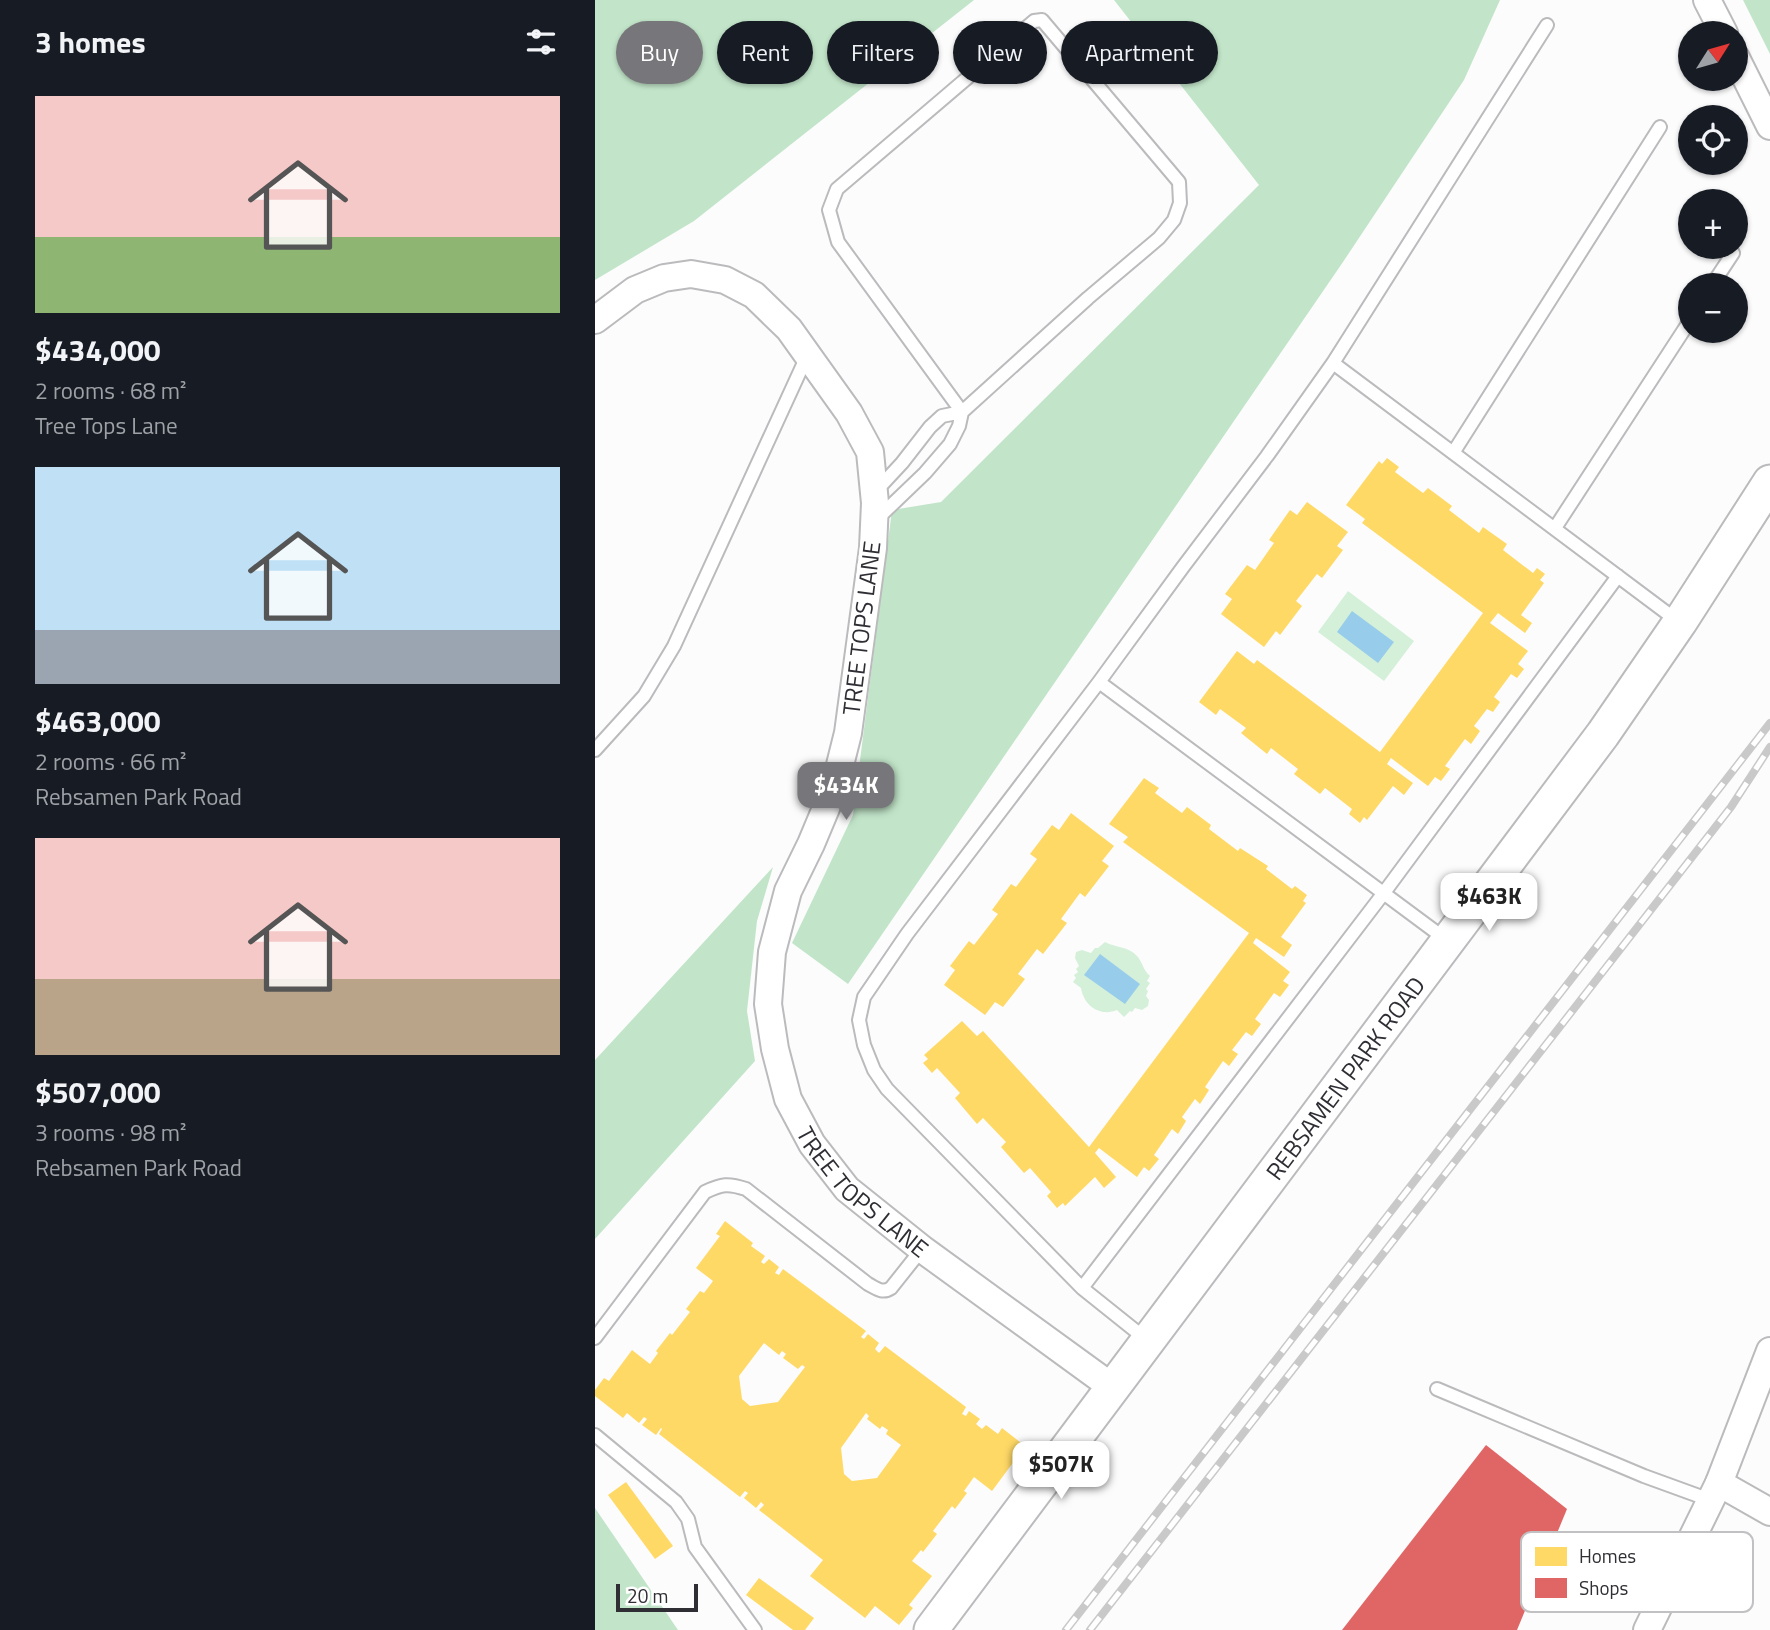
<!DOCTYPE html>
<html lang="en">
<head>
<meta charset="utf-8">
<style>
	:root { --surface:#171b24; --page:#242831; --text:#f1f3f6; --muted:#9ea1a6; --accent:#77767a }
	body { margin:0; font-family:"Titillium Web",sans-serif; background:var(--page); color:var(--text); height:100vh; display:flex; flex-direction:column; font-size:26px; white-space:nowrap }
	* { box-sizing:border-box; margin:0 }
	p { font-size:23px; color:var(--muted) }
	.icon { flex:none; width:38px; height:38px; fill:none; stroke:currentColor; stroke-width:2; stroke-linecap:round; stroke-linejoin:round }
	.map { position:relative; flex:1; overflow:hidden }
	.panel { display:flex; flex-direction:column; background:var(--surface); width:595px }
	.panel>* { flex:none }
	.banner { position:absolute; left:21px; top:21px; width:665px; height:63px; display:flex; gap:14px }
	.needle { width:46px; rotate:53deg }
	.fabs { position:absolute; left:1083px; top:21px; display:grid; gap:14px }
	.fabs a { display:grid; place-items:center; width:70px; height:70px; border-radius:50%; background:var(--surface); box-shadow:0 2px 5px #0004; font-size:35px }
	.scale { position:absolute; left:21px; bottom:18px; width:82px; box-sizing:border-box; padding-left:7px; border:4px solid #2f2e34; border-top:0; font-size:19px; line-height:24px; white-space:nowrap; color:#2f2e34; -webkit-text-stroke:5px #fff; paint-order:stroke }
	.price { position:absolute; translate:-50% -60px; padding:0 16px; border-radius:14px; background:#fff; color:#222; font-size:23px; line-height:46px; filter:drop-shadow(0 2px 4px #0008) }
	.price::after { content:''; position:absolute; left:50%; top:42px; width:21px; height:16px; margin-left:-10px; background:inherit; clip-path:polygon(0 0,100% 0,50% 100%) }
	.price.current { background:var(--accent); color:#fff }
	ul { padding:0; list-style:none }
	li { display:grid; align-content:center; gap:14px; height:371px; padding:0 35px }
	li span { display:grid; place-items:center; height:217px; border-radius:0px; color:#555 }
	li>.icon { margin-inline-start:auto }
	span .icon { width:126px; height:126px; fill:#fffc; stroke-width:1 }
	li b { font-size:30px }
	h2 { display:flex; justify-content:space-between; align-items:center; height:84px; padding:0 35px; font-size:30px }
	.tag { padding:0 24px; border-radius:32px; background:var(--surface); box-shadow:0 2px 5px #0004; font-size:24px; line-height:63px }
	.tag.current { background:var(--accent); color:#fff }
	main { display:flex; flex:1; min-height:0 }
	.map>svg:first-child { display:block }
	.green { fill:#d4f0d9 }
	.forest { fill:#c2e5c9 }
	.water { fill:#98cceb }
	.homes { fill:#ffd966; fill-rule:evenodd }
	.shops { fill:#e06666 }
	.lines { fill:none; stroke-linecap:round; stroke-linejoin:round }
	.service-casing { stroke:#bbbbbd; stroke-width:16 }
	.minor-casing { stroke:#bbbbbd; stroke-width:30 }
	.tertiary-casing { stroke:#bbbbbd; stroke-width:37 }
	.service { stroke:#fff; stroke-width:12 }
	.minor { stroke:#fff; stroke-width:26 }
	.tertiary { stroke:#fff; stroke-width:33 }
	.rail-casing { stroke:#c9c9c9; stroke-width:8 }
	.rail { stroke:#fff; stroke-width:5; stroke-dasharray:16; stroke-linecap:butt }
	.labels { text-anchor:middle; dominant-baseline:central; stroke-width:7; stroke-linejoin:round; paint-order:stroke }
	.street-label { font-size:24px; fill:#2f2e34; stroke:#fff }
	.key { fill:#fff; stroke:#c1c0c2; stroke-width:2 }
	.key-label { font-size:19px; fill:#2f2e34 }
</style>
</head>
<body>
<main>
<section class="panel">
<h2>3 homes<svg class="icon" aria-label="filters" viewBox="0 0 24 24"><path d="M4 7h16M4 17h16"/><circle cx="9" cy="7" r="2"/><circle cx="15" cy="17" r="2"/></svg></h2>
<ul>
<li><span style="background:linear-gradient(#f6c9c9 65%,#8fb573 0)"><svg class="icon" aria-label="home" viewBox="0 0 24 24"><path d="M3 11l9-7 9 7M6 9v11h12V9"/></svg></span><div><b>$434,000</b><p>2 rooms · 68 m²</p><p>Tree Tops Lane</p></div></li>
<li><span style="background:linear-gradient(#bfe0f5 75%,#9aa5b1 0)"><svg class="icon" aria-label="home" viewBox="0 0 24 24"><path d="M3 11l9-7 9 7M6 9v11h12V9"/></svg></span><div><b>$463,000</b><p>2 rooms · 66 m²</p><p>Rebsamen Park Road</p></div></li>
<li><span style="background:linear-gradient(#f6c9c9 65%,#b9a48a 0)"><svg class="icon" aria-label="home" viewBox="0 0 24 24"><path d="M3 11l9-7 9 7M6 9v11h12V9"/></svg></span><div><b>$507,000</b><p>3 rooms · 98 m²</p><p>Rebsamen Park Road</p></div></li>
</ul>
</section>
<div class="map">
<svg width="1175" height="1630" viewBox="0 0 1175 1630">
	<rect width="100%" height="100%" fill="#fcfcfd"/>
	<path class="green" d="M753 591 819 641 789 681 723 632Z
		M510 942C521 948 533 946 542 956 548 963 548 970 555 976L552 981 555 983 551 989 553 991 551 996 554 1000 553 1006 547 1010 540 1008 537 1012 535 1011 529 1017 522 1010C505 1017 489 1006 486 988L478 982 481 978 479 975 483 972 481 969 484 966 480 958 481 952 487 950 496 953 500 948H503Z"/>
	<path class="forest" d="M0 0H379L99 221 0 280Z
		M519 0H905L869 80 748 262 253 984 197 943 258 815 297 510 346 502 664 185Z
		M1148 0H1175V54Z
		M178 867 162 921 152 1011 160 1061 0 1239V1060Z
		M0 1508 83 1630H0Z"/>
	<path class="water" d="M757 611 799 642 783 663 742 632Z
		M505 954 545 984 530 1004 489 975Z"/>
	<path class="homes" d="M792 458 804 467 800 472 828 493 833 488 857 506 854 510 884 533 888 527 912 544 908 550 938 573 942 568 950 574 945 580 949 583 926 615 937 623 930 633 903 613 895 623 933 651 923 664 929 669 922 678 916 674 899 697 905 702 898 712 892 709 879 726 885 731 876 744 870 739 850 766 855 769 846 781 840 777 833 786 796 758 792 764 818 783 809 795 798 786 772 820 769 817 765 823 754 814 757 809 730 788 725 794 699 774 703 769 676 748 672 754 646 733 651 728 625 709 621 715 604 702 642 651 659 664 662 660 785 752 888 613 767 523 770 519 751 505 784 461 787 464Z
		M712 502 753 532 742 546 748 550 727 578 722 574 701 601 707 606 685 635 681 631 669 647 626 614 637 599 630 594 652 565 660 570 679 543 674 540 695 510 702 515Z
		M549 778 564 788 560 793 587 813 592 807 616 825 614 829 643 851 645 848 673 866 671 869 697 889 700 886 712 895 708 901 711 903 686 937 697 945 689 957 661 938 658 943 695 972 688 981 694 985 685 997 679 993 660 1019 666 1024 657 1036 651 1032 637 1050 643 1054 634 1066 628 1061 610 1087 614 1090 605 1104 600 1099 587 1117 591 1121 583 1134 577 1129 559 1155 564 1159 554 1171 549 1167 542 1177 504 1148 500 1153 521 1177 509 1188 500 1177 470 1206 468 1203 462 1208 452 1196 456 1192 435 1168 429 1173 406 1147 411 1142 388 1118 382 1124 360 1098 365 1093 342 1068 337 1073 328 1063 333 1059 329 1055 367 1021 382 1036 388 1031 494 1147 654 933 528 842 533 837 514 824Z
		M476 813 519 846 507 861 514 866 490 897 485 893 466 919 472 923 448 954 442 949 423 974 430 979 408 1007 400 1002 390 1015 349 985 360 970 355 966 374 941 379 945 403 914 397 910 416 884 421 887 442 859 435 854 457 825 464 830Z
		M130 1221 158 1243 156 1246 170 1256 166 1262 169 1264 174 1259 184 1267 180 1273 184 1275 188 1269 271 1331 266 1337 269 1339 273 1334 284 1343 280 1349 284 1353 290 1346 371 1407 367 1414 371 1416 374 1411 385 1419 381 1424 387 1429 391 1425 403 1434 407 1428 435 1450 424 1464 420 1460 397 1491 379 1477 369 1491 372 1493 360 1509 357 1506 338 1531 342 1534 328 1552 326 1550 317 1561 337 1576 314 1605 318 1608 304 1625 280 1606 270 1618 215 1576 228 1560 164 1510 169 1505 166 1502 161 1508 149 1498 153 1493 150 1491 145 1497 64 1434 67 1429 66 1428 61 1435 47 1425 52 1419 49 1417 44 1423 32 1413 28 1418 0 1396V1390L9 1378 14 1381 37 1350 55 1364 63 1353 61 1351 75 1333 77 1335 95 1312 91 1309 105 1291 109 1293 118 1281 101 1268 125 1236 121 1234ZM169 1343 184 1355 187 1351 191 1354 188 1358 203 1369 207 1365 210 1367 183 1402 155 1406 147 1399 144 1376ZM271 1413 274 1416 272 1419 285 1429 287 1426 293 1430 291 1434 306 1445 282 1478 257 1481 249 1474 246 1448Z
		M31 1482 78 1546 60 1559 13 1495Z
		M164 1578 219 1618 210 1630H198L151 1595Z"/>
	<path class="shops" d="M891 1445 972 1509 922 1630H747Z"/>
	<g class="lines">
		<g class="service-casing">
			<path id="service" d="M447 20 584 182 585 203 579 220 564 238 493 298 367 412 243 242 234 210 242 189 439 21Z
				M1117 285 1138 253
				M738 363 952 25
				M858 453 1065 127
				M280 492 307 463 335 427 347 416 367 412 364 426 355 444 330 473 282 519
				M960 528 1096 319
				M504 682 853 941
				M0 750 49 696 79 646 212 356
				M487 1288 788 894 1023 576
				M0 1338 110 1192C127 1184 133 1183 151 1189L273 1284C281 1288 287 1294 296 1288L327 1249
				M552 1340 487 1288 292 1089 279 1070 269 1045 264 1020 269 997 312 934 504 682 588 567 672 456 738 363 1084 622
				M842 1389 1049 1476 1115 1500
				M0 1435 81 1502 93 1519 100 1547 160 1630"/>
		</g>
		<g class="minor-casing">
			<g id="minor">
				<path d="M1112 0 1129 33"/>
				<path d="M1141 58 1175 126"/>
				<path id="s1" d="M0 320 40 290 69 278 96 274 130 280 159 295 194 329 254 413 275 452 280 503 278 548 253 733 239 789 216 844 193 891 177 952 173 1004 180 1049 193 1099 217 1144 252 1189 327 1249 517 1387"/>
				<path d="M1124 1483 1175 1512"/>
				<path d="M1052 1630 1124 1483 1175 1351"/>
			</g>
		</g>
		<g class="tertiary-casing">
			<g id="tertiary">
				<path id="s2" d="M336 1630 1008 734 1085 622 1175 482"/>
			</g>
		</g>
		<use href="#service" class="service"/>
		<use href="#minor" class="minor"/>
		<use href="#tertiary" class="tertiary"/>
		<g class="rail-casing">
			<path id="rail" d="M471 1630 1175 723
				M495 1630 1136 807 1175 747"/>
		</g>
		<use href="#rail" class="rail"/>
	</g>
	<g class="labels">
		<g class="street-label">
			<text transform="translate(266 628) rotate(-83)">TREE TOPS LANE</text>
			<text stroke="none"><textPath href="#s2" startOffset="690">REBSAMEN PARK ROAD</textPath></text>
			<text stroke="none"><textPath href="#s1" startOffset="1158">TREE TOPS LANE</textPath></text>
		</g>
	</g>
	<rect x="926" y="1532" width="232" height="80" rx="10" class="key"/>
	<rect x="940" y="1547" width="32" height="19" fill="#ffd966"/>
	<rect x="940" y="1578" width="32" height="20" fill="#e06666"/>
	<g class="key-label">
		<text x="984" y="1563">Homes</text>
		<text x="984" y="1595">Shops</text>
	</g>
</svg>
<div class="fabs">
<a><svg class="needle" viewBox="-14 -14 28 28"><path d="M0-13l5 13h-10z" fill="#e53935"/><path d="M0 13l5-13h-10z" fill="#9ea1a6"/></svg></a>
<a><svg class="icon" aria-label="locate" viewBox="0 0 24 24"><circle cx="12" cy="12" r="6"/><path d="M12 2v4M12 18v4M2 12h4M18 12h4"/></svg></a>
<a>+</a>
<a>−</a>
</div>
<div class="scale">20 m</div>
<b class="price current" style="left:251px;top:822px">$434K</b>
<b class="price" style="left:894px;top:933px">$463K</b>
<b class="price" style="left:466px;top:1501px">$507K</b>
<div class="banner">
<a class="tag current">Buy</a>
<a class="tag">Rent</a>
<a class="tag">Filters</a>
<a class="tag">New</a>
<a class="tag">Apartment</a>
</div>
</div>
</main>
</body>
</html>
